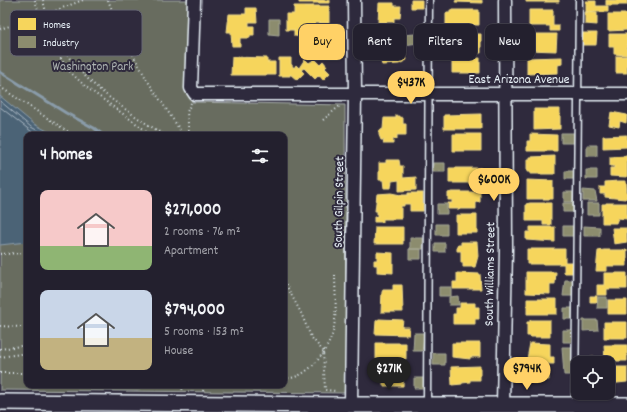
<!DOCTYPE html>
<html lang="en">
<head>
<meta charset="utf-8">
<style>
	:root { --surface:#23202e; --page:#2b2836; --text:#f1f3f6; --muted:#a3a3aa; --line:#403e4a; --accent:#ffd166 }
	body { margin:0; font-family:Dekko,sans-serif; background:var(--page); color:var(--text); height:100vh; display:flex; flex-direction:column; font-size:15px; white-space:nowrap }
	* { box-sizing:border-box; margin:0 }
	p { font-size:13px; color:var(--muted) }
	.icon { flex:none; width:22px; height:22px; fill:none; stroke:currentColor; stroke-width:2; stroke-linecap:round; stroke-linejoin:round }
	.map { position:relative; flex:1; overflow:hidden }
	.details { position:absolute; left:24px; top:132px; width:263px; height:256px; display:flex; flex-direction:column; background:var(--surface); border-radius:8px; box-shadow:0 1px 3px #0004,0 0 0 1px var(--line) }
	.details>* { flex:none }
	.banner { position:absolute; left:299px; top:24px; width:268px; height:36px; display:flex; gap:8px }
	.fabs { position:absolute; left:571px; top:356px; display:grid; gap:8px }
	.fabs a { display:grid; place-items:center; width:44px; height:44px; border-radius:8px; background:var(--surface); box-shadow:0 1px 3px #0004,0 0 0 1px var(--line); font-size:20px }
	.price { position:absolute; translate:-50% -34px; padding:0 9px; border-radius:14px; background:var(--accent); color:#111; font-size:13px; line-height:26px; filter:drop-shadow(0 1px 2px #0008) }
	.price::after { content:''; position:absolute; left:50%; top:24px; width:12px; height:9px; margin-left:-6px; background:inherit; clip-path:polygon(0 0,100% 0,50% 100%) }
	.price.selected { background:#222; color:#fff }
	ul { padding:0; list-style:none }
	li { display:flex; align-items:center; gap:12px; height:100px; padding:0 16px }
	li span { display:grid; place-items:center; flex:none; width:112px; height:80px; border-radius:8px; color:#555 }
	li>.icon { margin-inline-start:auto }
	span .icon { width:48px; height:48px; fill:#fffc; stroke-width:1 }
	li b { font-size:17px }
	h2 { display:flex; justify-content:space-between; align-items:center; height:48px; padding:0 16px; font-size:17px }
	.tag { padding:0 14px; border-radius:8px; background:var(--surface); box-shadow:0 1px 3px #0004,0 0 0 1px var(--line); font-size:14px; line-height:36px }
	.tag.selected { background:var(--accent); color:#111 }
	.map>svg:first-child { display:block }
	.green { fill:#676c5f; stroke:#a8aeac; fill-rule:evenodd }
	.water { fill:#4c6376; stroke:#8a9caa }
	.homes { fill:#f6d55c; stroke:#f2dd8b }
	.industry { fill:#8c8c6e; stroke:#a8aa97 }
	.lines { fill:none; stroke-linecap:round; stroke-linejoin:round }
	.shore { stroke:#aab8c4; stroke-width:1 }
	.stream { stroke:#8a9caa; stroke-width:3 }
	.service-casing { stroke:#e8f1f8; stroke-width:9 }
	.minor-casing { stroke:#e8f1f8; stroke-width:15 }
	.tertiary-casing { stroke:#e8f1f8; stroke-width:18 }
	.path { stroke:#e8f1f8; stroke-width:2; stroke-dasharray:1 3; stroke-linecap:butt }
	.service { stroke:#2f2a3d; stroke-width:6 }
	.minor { stroke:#2f2a3d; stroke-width:12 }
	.tertiary { stroke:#2f2a3d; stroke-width:15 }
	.labels { text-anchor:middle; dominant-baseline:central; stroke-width:4; stroke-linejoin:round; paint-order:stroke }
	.park-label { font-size:13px; fill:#aeb5b3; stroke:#2f2a3d }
	.street-label { font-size:13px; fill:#e8f1f8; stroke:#2f2a3d }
	.key { fill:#2f2a3d; stroke:#666675; stroke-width:1 }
	.key-label { font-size:11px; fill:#e8f1f8 }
</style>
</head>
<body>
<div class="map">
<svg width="627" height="412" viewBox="0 0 627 412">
	<rect width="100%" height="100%" fill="#2f2a3d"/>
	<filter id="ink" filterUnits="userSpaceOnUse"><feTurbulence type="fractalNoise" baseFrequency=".025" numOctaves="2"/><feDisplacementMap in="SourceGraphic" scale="8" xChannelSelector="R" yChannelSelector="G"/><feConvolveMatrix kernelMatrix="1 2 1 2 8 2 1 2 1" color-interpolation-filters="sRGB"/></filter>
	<g filter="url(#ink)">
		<path class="green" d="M0 0H192V102L345 105 346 393 0 390ZM27 135H284V385H27Z"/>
		<path class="water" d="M0 96 34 124 55 135H27V242L0 245Z"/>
		<path class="homes" d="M299 0H330V3H299Z
			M411 0H422V8H411Z
			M456 0H482V3L455 2Z
			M526 0H559V2H526Z
			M606 0H627V5H606Z
			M586 1H596V6H608V12H586Z
			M379 3H394V6H401L400 18H394V22H378Z
			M294 6H329V23H315V34H318V52H305V37L294 36V30H286V14H294Z
			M246 8H256L257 22H249V26H254V35H250V38H240V46H232L231 32H227L229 14H246Z
			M450 10H479V25H454V34H481V53H446V13H450Z
			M529 10H553V26H559V31H550V26H529Z
			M585 12 597 13V25L585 24Z
			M608 14H627V30L608 31Z
			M583 33H597L596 45H582Z
			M529 34H557L556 51 528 50Z
			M609 34H627V55L614 54V47H609Z
			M392 42V45H403V53L406 55 407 60 399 64 382 65 379 56H381L382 53 381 43Z
			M616 56H627V73H616Z
			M232 57 267 58V62H275V75H231Z
			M562 57V64L558 65V73L527 74V58Z
			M279 58H291V64L294 68 296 65 299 68 305 59 309 63 315 59 320 64 323 61 327 66 325 68 330 73 323 80 319 75 315 79 304 68 301 70 304 73 297 80 290 74V76H279Z
			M480 58V73H452V59Z
			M534 109H560V129L534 130Z
			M611 112 627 115 626 123 620 121 619 127 609 125Z
			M481 114V129H444V115Z
			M396 115 403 118V124H406V135H397V139H393V144H383L384 140H381L379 135V131L383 129 384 118H396Z
			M453 134H481V151H453Z
			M530 134 557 135V151H527V141H530Z
			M627 135V147L603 148V136Z
			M555 156V174H530V172H527V159H530V157Z
			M627 156V177L610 176V168H614V166H610V157Z
			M386 160H399L400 166H403V178L416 177V190L399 191V180L392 181 391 188H384L383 180H379V163H386Z
			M449 168H481L480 183H449Z
			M527 180 553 181V199H527Z
			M618 181H626L627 197 625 199 605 197V194H600V187H605V182Z
			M452 192H480V202H476V209H448V203H452V200H448V193Z
			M391 193 401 195H408V193H423V211H410V204H404V206H401V219H383V222H374V217H377V211H375L377 194Z
			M530 203H551V225H543V221H526V204Z
			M606 203H627V219L618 218 616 223H602V204H606Z
			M456 215H477V233H456Z
			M375 227H403V244H374Z
			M530 227H555V242L526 240V232H530Z
			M612 228H626L627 242 614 244Z
			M461 242H477L478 256 475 267H463V263H461V251H457V245H461Z
			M527 249H565V262H575V273H564V264H527Z
			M604 250H627V266H607V271H596L598 251Z
			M377 252 393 253V273L377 272V265H374V260H377Z
			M526 272H556L555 284H550V294L526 293Z
			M457 273 480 274 481 289H453V282H457Z
			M604 273H627V289H607V295H597V285H604Z
			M393 285H402L403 312H381L382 292 383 290H393Z
			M590 296H597V302H590Z
			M527 299H557V314H527Z
			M608 300H627V314H608Z
			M460 303H475V307H479V319H475V324H453V314H456V308H460Z
			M379 319 403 320 402 327H409V335L375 334 376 321Z
			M530 320H550V337H530V336H527V322H530Z
			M604 322H627V338H604Z
			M376 343H406V359H376Z
			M452 343H480V357H470V359L452 357Z
			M530 343 550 344V357H554V364H537L538 360 527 359Z
			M604 345H627V361H605Z
			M594 356V361H585V357Z
			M480 366V380H470V382L462 383V384L452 385 451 367Z
			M608 367H627V382L608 384Z
			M383 368H404L403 386H383V381H379L380 375H383Z
			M532 368H549V380H540V383H532V377H527V372H530Z"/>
		<path class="industry" d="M269 19H279V35L269 34Z
			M415 34V36H418V43L404 45 403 35Z
			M561 133H574V143H561Z
			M587 145H597V156H587Z
			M433 163H445V172H433Z
			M586 170H597V179H586Z
			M565 171H576V179H565Z
			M583 190 595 191 597 201H583Z
			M564 192H573V202H564Z
			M563 203H573V212H563Z
			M587 203H599V215H587Z
			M437 204H447V214H437Z
			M436 224H447V235H436Z
			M563 226H575V236H563Z
			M584 226 600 227V236H584Z
			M410 238H423V249H410Z
			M435 243H445V252H435Z
			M409 249H421V259H409Z
			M565 280H574L575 296H563Z
			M439 287H451V296H439Z
			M458 296 459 305H449V297Z
			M598 297H607V308H597Z
			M564 308H575V319H564Z
			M583 320H597L598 330 583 331Z
			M563 330H574V342H563Z
			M414 333H425L422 351H413Z
			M562 347H574V375H564Z
			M433 353H445V365H433Z
			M414 378H424V388H414Z"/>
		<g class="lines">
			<path class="shore" d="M0 101 31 127 46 135
				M0 107 36 135"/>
			<path class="stream" d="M0 72 66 113 94 128 103 135"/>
			<g class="service-casing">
				<path id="service" d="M427 405 429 0
					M575 405 579 0"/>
			</g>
			<g class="minor-casing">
				<path id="minor" d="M194 0 191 88 195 94H627
					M351 405 355 94 354 0
					M503 405 506 249 505 0"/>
			</g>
			<g class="tertiary-casing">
				<path id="tertiary" d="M0 402 351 405H627"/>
			</g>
			<path class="path" d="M35 0 43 27 67 69 86 87 152 135
				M43 0C58 68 109 99 164 135
				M108 0 121 33 147 80 180 130
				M52 12 83 0
				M0 29 36 18
				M0 87 73 135
				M323 120 341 105
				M189 135 187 112 191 103
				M0 254 27 253
				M284 281 301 313 311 337 323 351 325 390 337 391
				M0 326 21 327
				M0 349 27 345
				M0 357 27 353
				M0 373H27
				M284 378C307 381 331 348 334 327 337 310 335 290 335 272
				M181 385 183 391
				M203 391 204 385"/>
			<use href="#service" class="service"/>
			<use href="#minor" class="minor"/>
			<use href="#tertiary" class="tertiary"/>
		</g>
	</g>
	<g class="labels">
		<g class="park-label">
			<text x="93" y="67">Washington Park</text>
		</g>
		<g class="street-label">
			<text x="519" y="80">East Arizona Avenue</text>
			<text transform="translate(340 202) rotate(-89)">South Gilpin Street</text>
			<text transform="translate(491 274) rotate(-89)">South Williams Street</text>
		</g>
	</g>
	<rect x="10" y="10" width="132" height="46" rx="6" class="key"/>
	<rect x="18" y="18" width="18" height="12" fill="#f6d55c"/>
	<rect x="18" y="36" width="18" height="12" fill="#8c8c6e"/>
	<g class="key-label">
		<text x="43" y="28">Homes</text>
		<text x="43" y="46">Industry</text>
	</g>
</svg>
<div class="fabs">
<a><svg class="icon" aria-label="locate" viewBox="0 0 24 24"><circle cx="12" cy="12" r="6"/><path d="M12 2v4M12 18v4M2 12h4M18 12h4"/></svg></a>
</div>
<b class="price" style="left:411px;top:105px">$437K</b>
<b class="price" style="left:494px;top:202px">$600K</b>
<b class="price selected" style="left:389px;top:391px">$271K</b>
<b class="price" style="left:527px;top:391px">$794K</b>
<div class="banner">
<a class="tag selected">Buy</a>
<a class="tag">Rent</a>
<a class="tag">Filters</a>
<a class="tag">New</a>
</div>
<section class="details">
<h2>4 homes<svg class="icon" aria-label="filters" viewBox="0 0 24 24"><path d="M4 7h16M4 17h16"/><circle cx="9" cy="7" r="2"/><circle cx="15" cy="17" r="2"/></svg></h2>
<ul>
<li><span style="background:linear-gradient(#f6c9c9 70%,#8fb573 0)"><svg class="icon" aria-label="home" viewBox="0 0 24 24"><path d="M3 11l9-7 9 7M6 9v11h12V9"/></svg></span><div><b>$271,000</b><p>2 rooms · 76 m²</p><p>Apartment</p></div></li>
<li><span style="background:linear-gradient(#c9d6e8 60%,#c2b280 0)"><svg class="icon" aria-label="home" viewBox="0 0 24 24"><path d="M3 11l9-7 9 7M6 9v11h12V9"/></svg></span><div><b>$794,000</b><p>5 rooms · 153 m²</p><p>House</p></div></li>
</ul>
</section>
</div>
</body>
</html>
